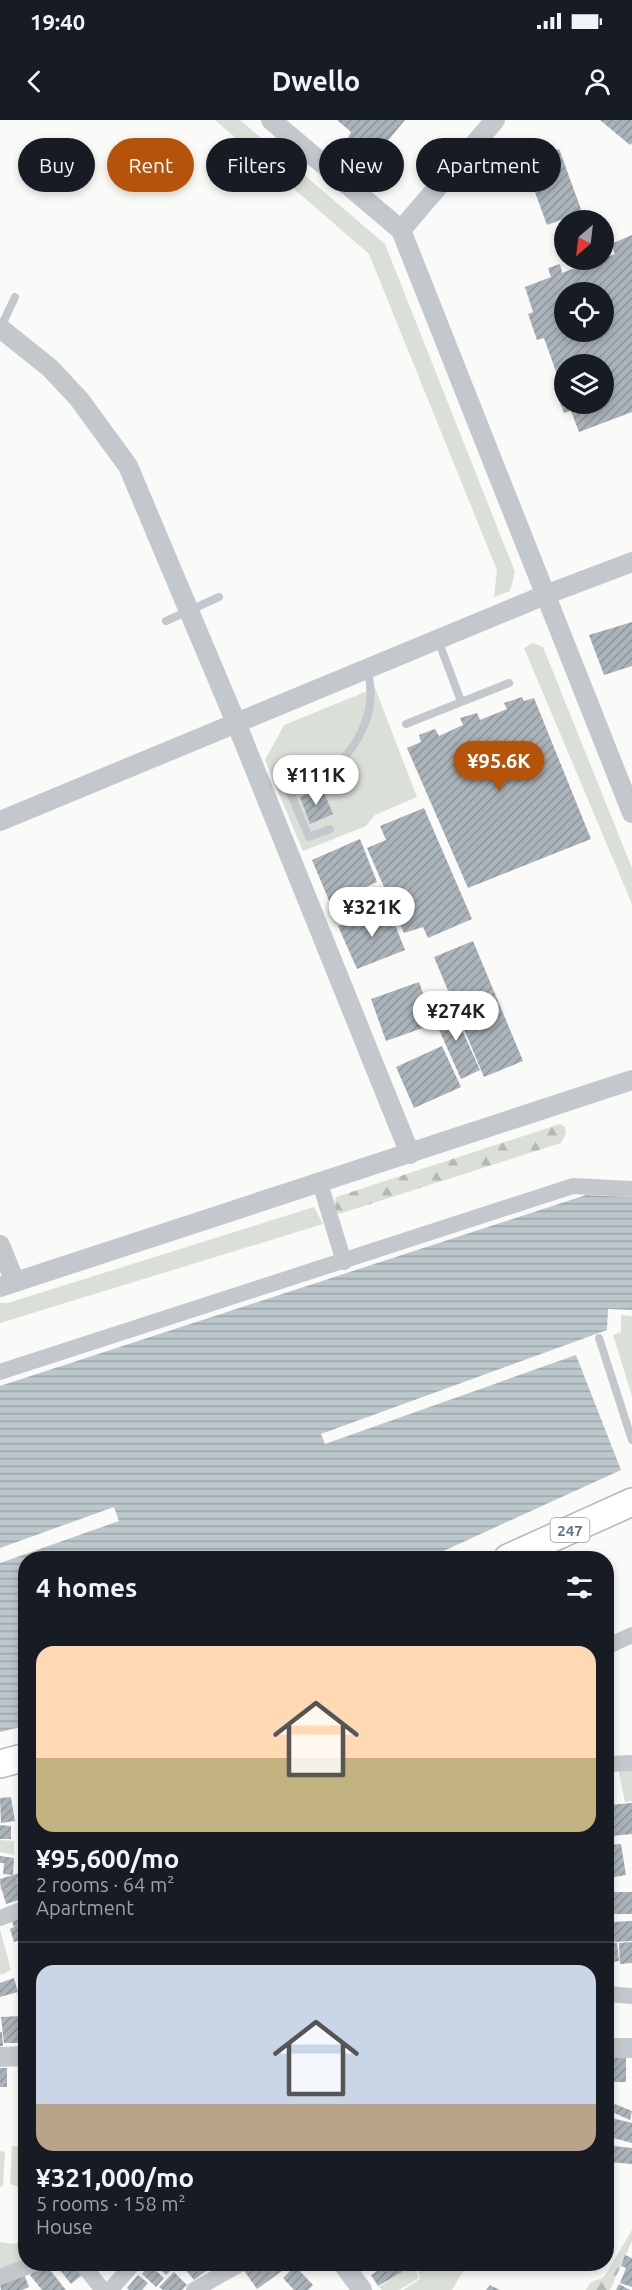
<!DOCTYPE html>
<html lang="en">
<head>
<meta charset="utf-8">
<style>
	:root { --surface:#171b24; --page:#20242c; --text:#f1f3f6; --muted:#9ea1a6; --line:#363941; --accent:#b45309 }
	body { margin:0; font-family:Ubuntu,sans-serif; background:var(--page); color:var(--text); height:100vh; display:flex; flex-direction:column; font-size:22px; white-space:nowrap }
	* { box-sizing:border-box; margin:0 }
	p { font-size:20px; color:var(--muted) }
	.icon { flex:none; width:33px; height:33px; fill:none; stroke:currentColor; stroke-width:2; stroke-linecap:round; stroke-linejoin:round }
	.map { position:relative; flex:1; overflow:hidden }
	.panel { position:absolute; left:18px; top:1431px; width:596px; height:720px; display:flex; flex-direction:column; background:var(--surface); border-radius:24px; box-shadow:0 3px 9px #0003 }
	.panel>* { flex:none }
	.top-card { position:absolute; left:18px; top:18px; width:597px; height:54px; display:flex; gap:12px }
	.needle { width:39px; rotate:208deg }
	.buttons { position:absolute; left:554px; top:90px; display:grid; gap:12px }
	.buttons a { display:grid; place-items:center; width:60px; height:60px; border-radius:50%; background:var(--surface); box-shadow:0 3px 9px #0003; font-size:30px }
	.price { position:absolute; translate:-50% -51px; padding:0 14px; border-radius:21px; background:#fff; color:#222; font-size:20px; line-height:39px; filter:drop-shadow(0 2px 3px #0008) }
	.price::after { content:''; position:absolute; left:50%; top:36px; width:18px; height:14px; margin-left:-9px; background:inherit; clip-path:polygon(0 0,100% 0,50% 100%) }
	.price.current { background:var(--accent); color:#fff }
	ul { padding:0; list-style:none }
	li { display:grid; align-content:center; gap:12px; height:318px; padding:0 18px }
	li+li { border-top:2px solid var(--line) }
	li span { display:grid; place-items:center; height:186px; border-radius:18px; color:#555 }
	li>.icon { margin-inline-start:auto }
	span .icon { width:108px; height:108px; fill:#fffc; stroke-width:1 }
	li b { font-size:26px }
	h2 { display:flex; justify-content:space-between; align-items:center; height:72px; padding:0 18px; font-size:26px }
	.tag { padding:0 21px; border-radius:27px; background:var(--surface); box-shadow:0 3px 9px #0003; font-size:21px; line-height:54px }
	.tag.current { background:var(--accent); color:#fff }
	.status { display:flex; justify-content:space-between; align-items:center; height:42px; padding:0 30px; background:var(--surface); direction:ltr }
	.status svg { height:16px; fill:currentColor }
	header { display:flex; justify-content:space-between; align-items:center; height:78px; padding:0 18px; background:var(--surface); font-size:27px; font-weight:700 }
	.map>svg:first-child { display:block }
	.grass { fill:#dadfd7 }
	.forest { fill:url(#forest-firs) }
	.water { fill:url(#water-rules) }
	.building { fill:url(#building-hatch); fill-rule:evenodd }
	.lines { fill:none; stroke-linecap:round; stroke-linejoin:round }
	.trunk-casing { stroke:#b4b9bd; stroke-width:30 }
	.service { stroke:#c3c8cc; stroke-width:8 }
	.minor { stroke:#c3c8cc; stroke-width:16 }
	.tertiary { stroke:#c3c8cc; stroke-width:20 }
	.trunk { stroke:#fff; stroke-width:27 }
	.labels { text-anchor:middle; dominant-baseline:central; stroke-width:6; stroke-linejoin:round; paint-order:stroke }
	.shield { fill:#fff; stroke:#939fa8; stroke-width:1.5 }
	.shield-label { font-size:15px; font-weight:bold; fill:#657683 }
</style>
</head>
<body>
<div class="status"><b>19:40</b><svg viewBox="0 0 49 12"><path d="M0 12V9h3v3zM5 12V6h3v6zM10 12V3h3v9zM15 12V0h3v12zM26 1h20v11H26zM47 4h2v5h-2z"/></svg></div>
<header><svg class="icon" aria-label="back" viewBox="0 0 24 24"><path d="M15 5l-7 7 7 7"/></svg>Dwello<svg class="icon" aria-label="person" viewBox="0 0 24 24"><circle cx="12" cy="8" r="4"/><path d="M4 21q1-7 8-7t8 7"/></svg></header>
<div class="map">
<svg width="632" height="2170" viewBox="0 0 632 2170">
	<defs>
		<pattern id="forest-firs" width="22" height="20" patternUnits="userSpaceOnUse" patternTransform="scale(1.5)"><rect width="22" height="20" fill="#dadfd7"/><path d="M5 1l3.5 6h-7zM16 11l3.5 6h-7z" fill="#b4b9b4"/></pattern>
		<pattern id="water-rules" width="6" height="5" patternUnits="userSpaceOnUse" patternTransform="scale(1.5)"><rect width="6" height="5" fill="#bbc7cb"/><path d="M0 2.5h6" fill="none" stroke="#9ca6aa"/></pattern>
		<pattern id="building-hatch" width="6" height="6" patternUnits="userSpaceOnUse" patternTransform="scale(1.5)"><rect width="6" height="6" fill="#aab3b9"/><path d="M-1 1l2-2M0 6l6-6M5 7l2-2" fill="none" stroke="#8e969c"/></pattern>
	</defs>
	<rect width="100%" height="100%" fill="#fafaf8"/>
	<path class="grass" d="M215 0H240L385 124 515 452 510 471 494 477 497 450 369 134Z
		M533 523 543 527 632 748V784L524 528Z
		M375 568 417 677 375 695 366 706 303 731 265 640 284 605Z
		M314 1087 323 1104 0 1203V1183H8Z
		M621 1195 632 1196V1276L613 1215 621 1212Z
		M632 1647V1681L625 1682 618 1648Z
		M0 1720 14 1721V1735L0 1732Z
		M0 1809 11 1850 2 1855 0 1853Z
		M12 2026 25 2027V2069L10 2064Z
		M0 2031 5 2032 3 2066 0 2067Z
		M25 2121V2139L0 2150V2122L14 2124Z
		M402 2144H413L419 2158 399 2170H382L379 2167 404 2150Z
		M416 2144H457L465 2148 452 2170H403L420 2159Z"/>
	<path class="forest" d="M560 1004 565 1007 566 1013 561 1023 339 1094 334 1087 336 1077Z
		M632 2110V2121L610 2170H586L590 2163 604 2157Z"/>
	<path class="water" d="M586 1075 632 1077V1190L608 1189 607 1210 321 1314 325 1324 576 1235 621 1350 428 1438H26L25 1606 0 1612V1443L119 1401 114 1387 0 1428V1266Z"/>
	<path class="building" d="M337 0H405L377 34 365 24 361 30 347 19 351 12Z
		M600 0H632V23L630 25Z
		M559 29 582 92 547 105 524 42Z
		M632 115V292L579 312 571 291 564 293 554 268 561 266 544 218 537 220 528 194 533 192 525 167 551 157 548 148 560 144 562 153 586 144 584 140 597 141 615 134 611 124ZM564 172H603V212H564ZM564 244H603V284H564Z
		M632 502V546L604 555 589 515Z
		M522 577 524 581 534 578 591 719 468 768 407 628 421 622 419 615 435 609 439 616 463 605 460 598 477 593 480 600 507 589 504 583Z
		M322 668 333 694 310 704 300 677Z
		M424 688 472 799 428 818 423 807 404 813 367 728 386 720 380 706Z
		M360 719 377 762 330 783 312 740Z
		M388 787 405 830 357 849 338 806Z
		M473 821 523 941 484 957 434 837Z
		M419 862 434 904 386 921 371 879Z
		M451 885 480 950 461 959 432 894Z
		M442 926 461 967 414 988 396 947Z
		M11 1677 15 1701 1 1703 0 1678Z
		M632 1683V1714L611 1716 608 1685Z
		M0 1705 11 1706V1719H0Z
		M621 1724 626 1755 614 1757 610 1725Z
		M609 1733 612 1754 606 1755V1734Z
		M0 1736 14 1738 13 1755 3 1754 4 1743H0Z
		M26 1751V1778L23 1779 15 1755 22 1779 6 1784 2 1770 13 1767 1 1770 0 1759Z
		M610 1772H632V1794H610Z
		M26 1794V1818L14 1822 10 1809 14 1807 11 1799Z
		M632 1801V1821L614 1822 612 1802Z
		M632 1822V1843L620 1844 619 1823Z
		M617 1823 619 1841 606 1843V1824Z
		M14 1858 18 1872 0 1877V1863Z
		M21 1896 24 1923H4L1 1897Z
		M0 1912H2L3 1926H0Z
		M610 1935H626V1962H611Z
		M20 1947 26 1948V1959H19Z
		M0 1948H7V1967H0Z
		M19 1962 26 1963V1974H18Z
		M608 1983 611 1992 606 1994V1984Z
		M615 1984 632 1991 630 2000 612 1992Z
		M608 1997 632 2003V2023L606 2016Z
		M614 2026 632 2028V2044L608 2042V2035L613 2036Z
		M625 2135 632 2138V2167L620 2163 626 2148 621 2146Z
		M45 2144 66 2170H42L30 2155Z
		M55 2144H73L82 2155 71 2164Z
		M154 2144H177L166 2155Z
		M181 2144H206L210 2148 194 2160Z
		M248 2144H276L282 2151 257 2169 242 2148Z
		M279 2144H293L284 2150Z
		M389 2144H396L402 2152 378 2166 371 2155Z
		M150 2145 164 2158 156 2167 142 2154Z
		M295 2146 313 2165 308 2170H294L283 2158Z
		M174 2152 187 2165 182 2170H163L159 2167Z
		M24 2154 29 2167 22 2170H1L0 2164Z
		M138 2155 148 2163 142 2170H129L127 2168Z
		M619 2164 630 2170H616Z
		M490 2165 500 2170H486Z"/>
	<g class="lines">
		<g class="trunk-casing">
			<path id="trunk" d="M508 1438 632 1382
				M0 1644 26 1637"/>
		</g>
		<path class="service" d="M0 209 15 177
			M166 501 219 477
			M438 520 461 581
			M406 604 509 563
			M330 709 309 717 288 668C301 663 316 659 327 652 359 630 379 588 367 550
			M599 1218 632 1320"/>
		<path class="minor" d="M320 1063 344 1142
			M0 1252 573 1066 632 1069
			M606 1527 632 1515
			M606 1644 632 1643
			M0 1798 26 1788
			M606 1874 632 1876
			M82 2144 103 2170
			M0 2157 34 2144
			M110 2170 133 2144
			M194 2170 240 2144"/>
		<path class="tertiary" d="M271 0 401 110
			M495 0 401 110 632 693
			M0 208 50 248 79 279 128 346 237 605 410 1034
			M0 701 545 475 632 442
			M0 1125 15 1162
			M0 1167 632 960
			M606 1928H632
			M0 1937 26 1936
			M343 2144 362 2170"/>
		<use href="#trunk" class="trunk"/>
	</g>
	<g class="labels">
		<rect class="shield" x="550.5" y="1398" width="39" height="24" rx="4.5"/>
		<g class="shield-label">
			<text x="570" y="1410">247</text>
		</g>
	</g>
</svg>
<div class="buttons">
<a><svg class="needle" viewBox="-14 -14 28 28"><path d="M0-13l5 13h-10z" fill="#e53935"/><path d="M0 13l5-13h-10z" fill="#9ea1a6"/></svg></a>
<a><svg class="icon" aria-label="locate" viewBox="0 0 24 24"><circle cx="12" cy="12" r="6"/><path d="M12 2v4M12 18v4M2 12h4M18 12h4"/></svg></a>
<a><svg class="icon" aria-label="layers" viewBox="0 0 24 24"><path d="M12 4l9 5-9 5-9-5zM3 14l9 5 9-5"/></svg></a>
</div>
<b class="price current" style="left:499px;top:672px">¥95.6K</b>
<b class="price" style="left:316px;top:686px">¥111K</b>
<b class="price" style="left:372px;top:818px">¥321K</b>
<b class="price" style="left:456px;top:922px">¥274K</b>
<div class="top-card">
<a class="tag">Buy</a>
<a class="tag current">Rent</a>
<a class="tag">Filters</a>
<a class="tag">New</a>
<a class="tag">Apartment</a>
</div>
<section class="panel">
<h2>4 homes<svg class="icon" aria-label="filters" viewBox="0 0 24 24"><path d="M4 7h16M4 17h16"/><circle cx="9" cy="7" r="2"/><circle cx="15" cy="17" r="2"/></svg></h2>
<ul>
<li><span style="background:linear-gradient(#ffd9b3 60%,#c2b280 0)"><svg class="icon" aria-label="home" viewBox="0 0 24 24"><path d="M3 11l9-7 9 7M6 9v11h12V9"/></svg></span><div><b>¥95,600/mo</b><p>2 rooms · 64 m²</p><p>Apartment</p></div></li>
<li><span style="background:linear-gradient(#c9d6e8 75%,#b9a48a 0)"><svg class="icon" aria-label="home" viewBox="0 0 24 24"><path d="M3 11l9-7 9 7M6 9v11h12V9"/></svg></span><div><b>¥321,000/mo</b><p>5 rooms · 158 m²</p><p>House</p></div></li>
</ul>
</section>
</div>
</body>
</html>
